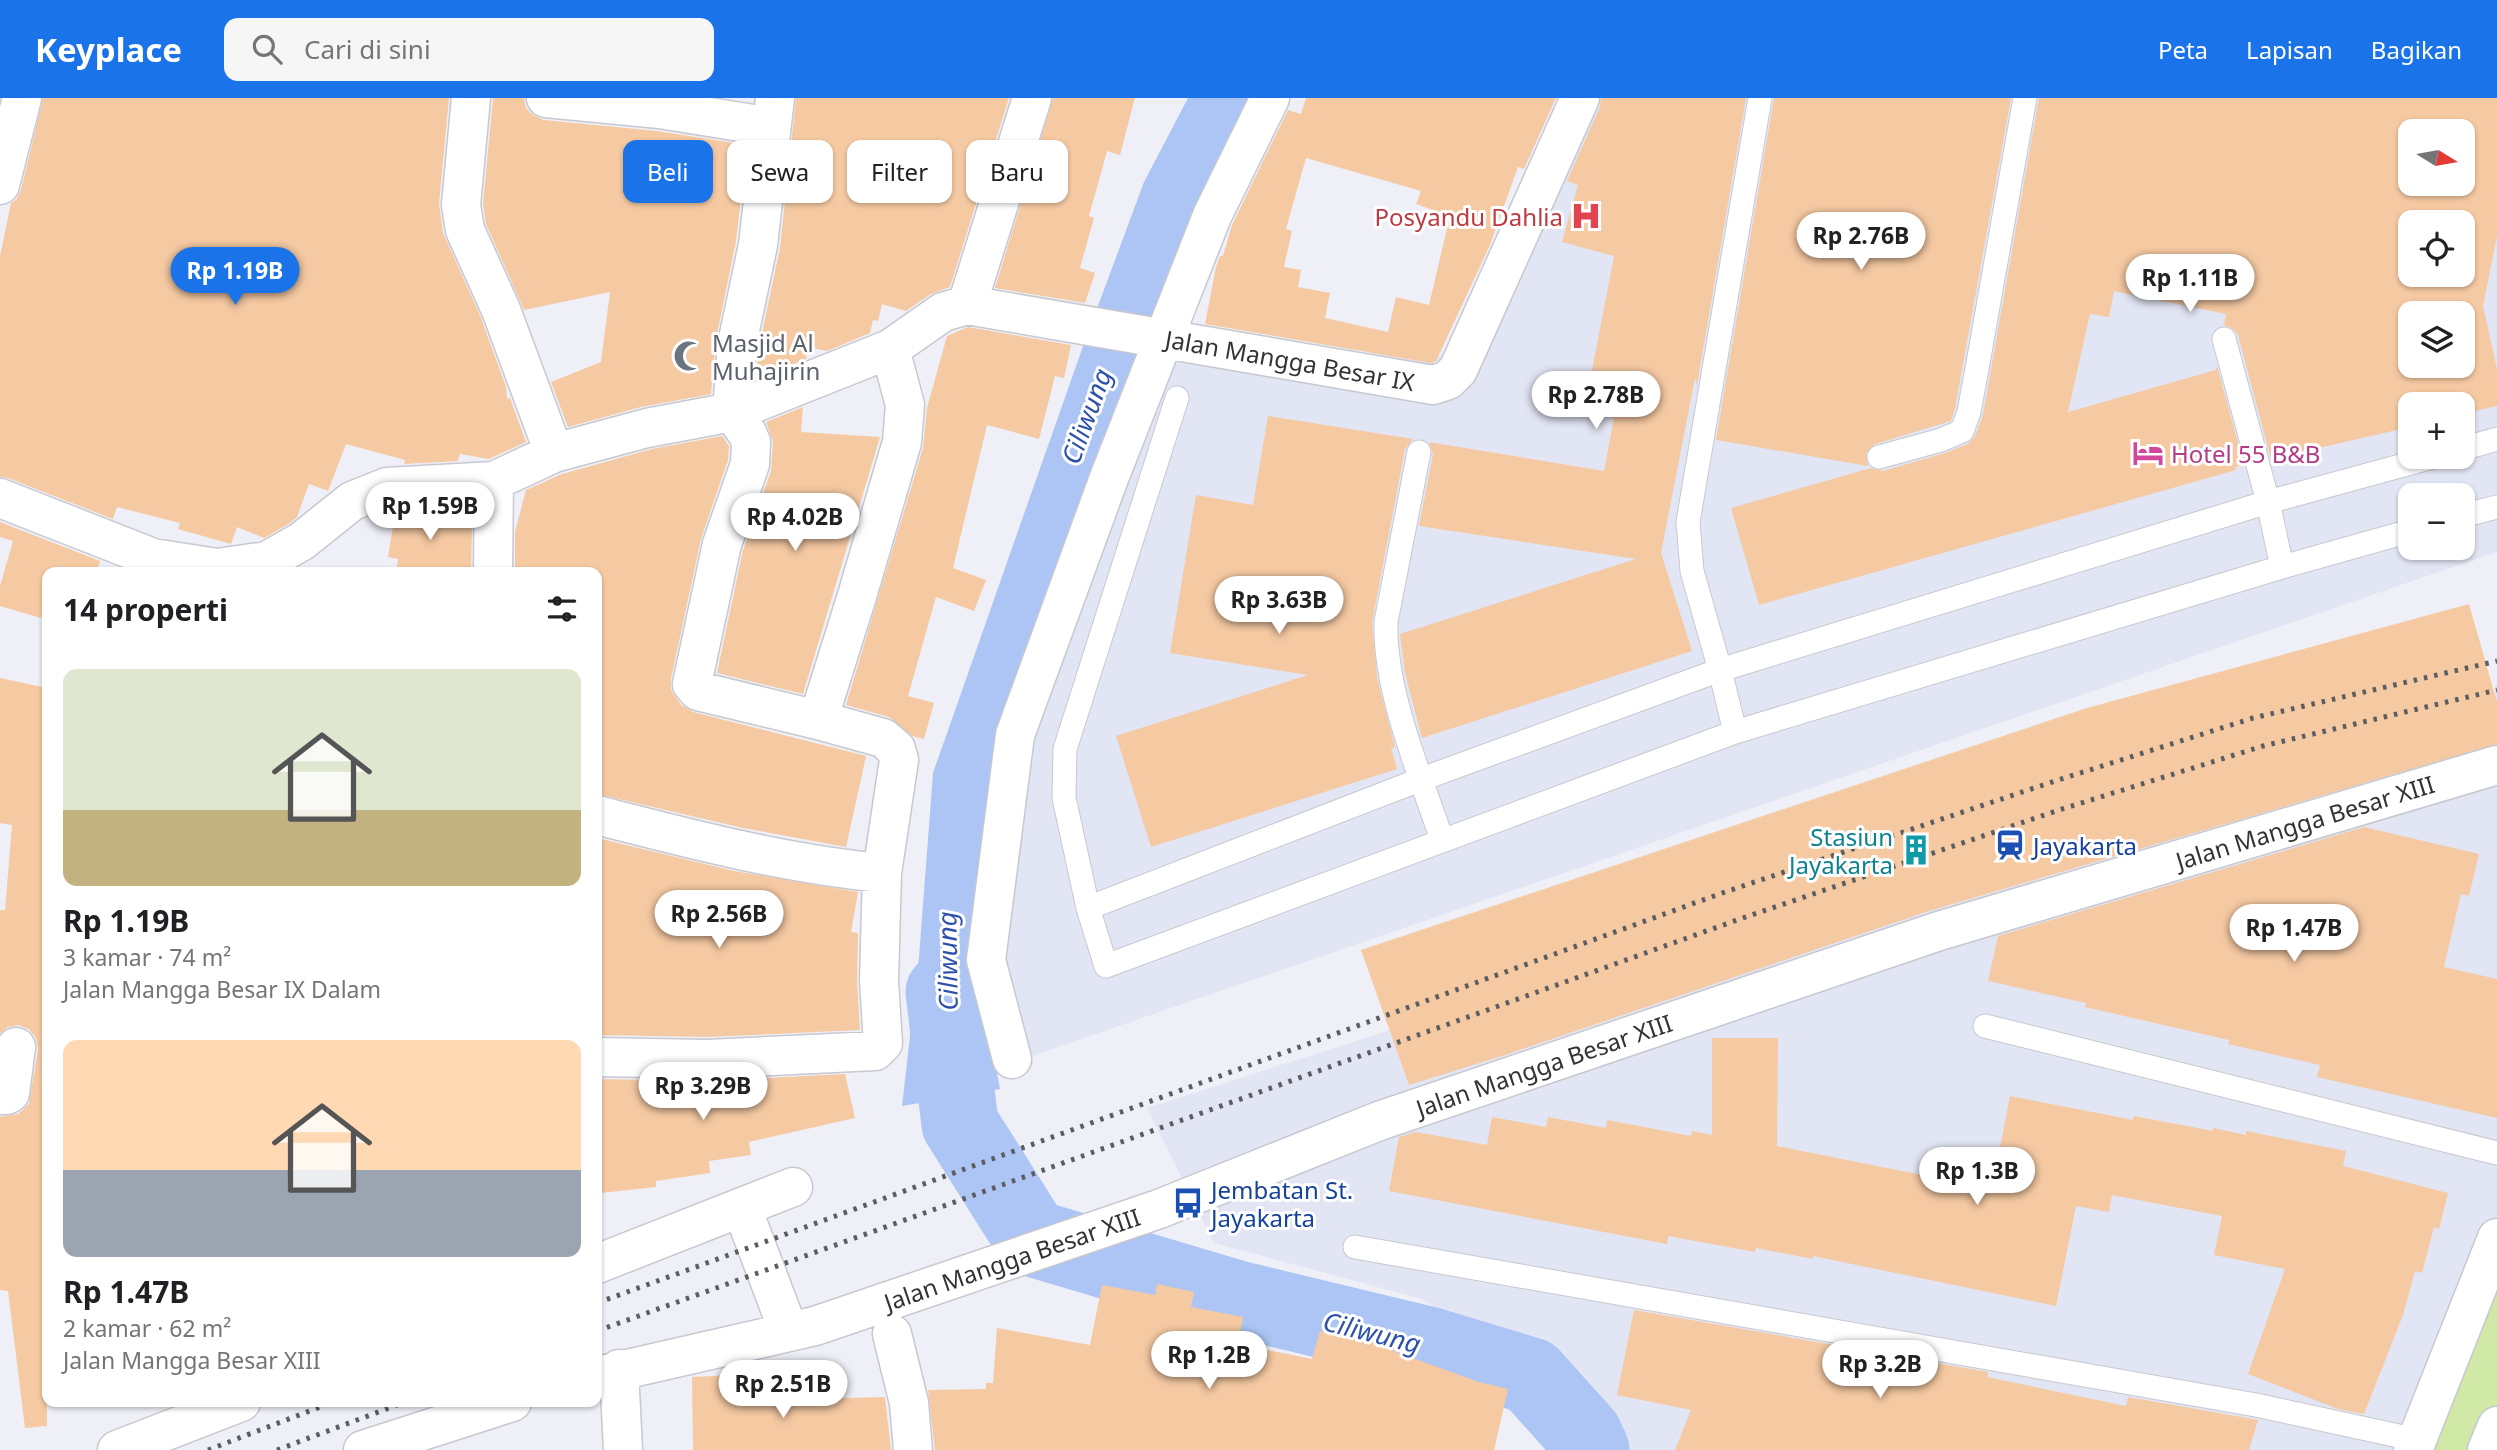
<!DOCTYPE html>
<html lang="id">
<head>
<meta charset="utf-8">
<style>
	:root { --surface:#fff; --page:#f6f6f6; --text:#202124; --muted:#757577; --accent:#1a73e8 }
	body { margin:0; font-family:"Noto Sans",sans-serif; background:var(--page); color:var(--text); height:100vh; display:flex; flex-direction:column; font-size:26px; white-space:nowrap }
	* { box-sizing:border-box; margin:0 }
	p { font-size:23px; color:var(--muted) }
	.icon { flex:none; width:38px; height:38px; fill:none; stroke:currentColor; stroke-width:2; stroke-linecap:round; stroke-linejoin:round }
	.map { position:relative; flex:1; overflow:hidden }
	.sheet { position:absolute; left:42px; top:469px; width:560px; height:840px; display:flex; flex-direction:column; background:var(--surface); border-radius:14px; box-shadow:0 2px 5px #0004 }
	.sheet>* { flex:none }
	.banner { position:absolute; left:623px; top:42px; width:665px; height:63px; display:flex; gap:14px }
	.needle { width:46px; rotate:101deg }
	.buttons { position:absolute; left:2398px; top:21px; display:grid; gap:14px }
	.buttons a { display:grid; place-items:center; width:77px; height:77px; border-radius:14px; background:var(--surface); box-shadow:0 2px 5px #0004; font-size:35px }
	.price { position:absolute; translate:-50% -60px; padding:0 16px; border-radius:24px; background:#fff; color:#222; font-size:23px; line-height:46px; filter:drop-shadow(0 2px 4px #0008) }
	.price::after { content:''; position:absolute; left:50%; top:42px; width:21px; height:16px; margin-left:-10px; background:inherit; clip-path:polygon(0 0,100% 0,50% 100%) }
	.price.current { background:var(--accent); color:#fff }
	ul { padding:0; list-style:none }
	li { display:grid; align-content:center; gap:14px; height:371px; padding:0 21px }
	li span { display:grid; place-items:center; height:217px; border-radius:14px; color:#555 }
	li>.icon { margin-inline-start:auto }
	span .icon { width:126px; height:126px; fill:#fffc; stroke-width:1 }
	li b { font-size:30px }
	h2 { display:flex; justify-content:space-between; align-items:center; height:84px; padding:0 21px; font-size:30px }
	.chip { padding:0 24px; border-radius:14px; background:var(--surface); box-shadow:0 2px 5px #0004; font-size:24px; line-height:63px }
	.chip.current { background:var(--accent); color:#fff }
	header { display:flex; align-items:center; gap:42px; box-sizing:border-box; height:98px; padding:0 35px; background:var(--accent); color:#fff }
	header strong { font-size:33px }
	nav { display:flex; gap:38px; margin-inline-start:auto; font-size:24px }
	.search { width:490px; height:63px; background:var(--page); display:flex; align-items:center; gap:18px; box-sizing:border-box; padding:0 24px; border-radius:14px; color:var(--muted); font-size:26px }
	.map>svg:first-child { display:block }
	.built { fill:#e2e5f4; fill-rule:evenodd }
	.green { fill:#d1e9a6 }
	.water { fill:#adc5f4 }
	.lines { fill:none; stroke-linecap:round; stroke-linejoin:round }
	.river { stroke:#adc5f4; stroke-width:77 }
	.building { fill:#f5c9a2; fill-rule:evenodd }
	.service-casing { stroke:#c7c8d0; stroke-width:25 }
	.minor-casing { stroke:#c7c8d0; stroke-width:41 }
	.secondary-casing { stroke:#c7c8d0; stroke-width:41 }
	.service { stroke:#fff; stroke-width:23 }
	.minor { stroke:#fff; stroke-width:38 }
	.secondary { stroke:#fff; stroke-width:38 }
	.rail { stroke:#5c5d60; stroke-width:5; stroke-dasharray:3.5 7; stroke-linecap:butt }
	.labels { text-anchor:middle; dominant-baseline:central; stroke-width:6; stroke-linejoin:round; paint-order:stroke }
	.health-label { font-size:24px; fill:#be3a42; stroke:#fefefe; text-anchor:end }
	.worship-label { font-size:24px; fill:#5b616d; stroke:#fefefe; text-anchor:start }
	.street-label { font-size:24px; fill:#323335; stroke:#fefefe }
	.hotel-label { font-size:24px; fill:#b23c85; stroke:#fefefe; text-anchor:start }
	.culture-label { font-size:24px; fill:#0d838f; stroke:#fefefe; text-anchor:end }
	.transit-label { font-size:24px; fill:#164399; stroke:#fefefe; text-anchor:start }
	.water-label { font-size:26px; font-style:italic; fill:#2c51aa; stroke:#fefefe }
</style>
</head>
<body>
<header>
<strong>Keyplace</strong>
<div class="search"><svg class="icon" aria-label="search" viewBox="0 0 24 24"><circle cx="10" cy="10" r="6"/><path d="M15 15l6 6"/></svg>Cari di sini</div>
<nav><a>Peta</a><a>Lapisan</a><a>Bagikan</a></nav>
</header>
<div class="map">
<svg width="2497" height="1352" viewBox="0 0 2497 1352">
	<rect width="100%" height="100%" fill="#eff0f7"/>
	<path class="built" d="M1588 0H2497V454L994 971 979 730 1135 246 1481 259ZM2410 33H2462V86H2410ZM2410 124H2462V177H2410ZM2410 215H2462V268H2410ZM2410 306H2462V359H2410ZM2410 397H2462V450H2410Z
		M2497 592V1138L2411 1352H1588L1580 1306 1422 1201 1214 1145 1147 1010 2374 617Z"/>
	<path class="green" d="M2497 1139V1329L2487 1352H2412Z"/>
	<path class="water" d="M1188 0H1255L1064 494 975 858 1000 991 902 1008 919 859 933 675 1082 251 1144 84Z"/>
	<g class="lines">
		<path class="river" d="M944 894 960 1026 1032 1140 1237 1201 1432 1248 1531 1278 1584 1337 1591 1352"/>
	</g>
	<path class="building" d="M43 0H449L439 105 443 135 481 220 506 289 507 301 510 300 526 344 489 361 460 356 458 363 404 366 405 362 346 346 328 393 309 386 297 419 290 425 264 440 237 429 231 446 178 431 180 425 117 409 113 421 8 380 0 379V158L11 105 16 102 21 92Z
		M493 0H524L526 10 533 17 544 22 657 33 747 47 736 143 716 241 711 296 641 309 568 329 551 284 601 264 610 194 524 212 486 126 483 106Z
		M796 0H1009L950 189 931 196 906 213 882 206 878 223 873 222 870 235 827 253 807 249 806 261 756 281 759 249 780 150Z
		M1053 0H1135L1120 57 1107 53 1089 118 1094 120 1080 170 1095 175 1085 205 995 190Z
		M1306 0H1556L1524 71 1518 69 1490 147 1436 263 1431 265 1205 226 1216 169 1220 158H1223L1232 127 1288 12 1301 16ZM1306 60 1421 93 1416 106 1450 118 1429 207 1396 199 1388 234 1325 220 1330 195 1298 189 1301 172 1284 169 1292 133 1286 131Z
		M1601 0H1746L1697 287 1695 280 1661 455 1692 553 1422 640 1405 575 1400 536 1636 461 1419 428 1433 357 1429 344 1604 373 1614 320 1584 314 1614 158 1562 144 1578 87 1567 83 1600 9Z
		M1774 0H2011L1955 310 1951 323 1875 346 1866 355 1868 368 1716 342Z
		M2039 0H2497V138L2483 208 2497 271V308L2462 316V306H2410V329L2271 361 2238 237 2233 231 2224 227 2226 216 2114 193 2109 219 2090 216 2068 314 2216 272 2217 268 2244 367 2235 369 2236 372 1759 507 1731 410 1871 370 1883 373 1945 355 1968 346 1975 338 1983 317ZM2410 33H2462V86H2410ZM2410 124H2462V177H2410ZM2410 215H2462V268H2410Z
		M968 229 1071 247 1064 280 1055 278 1039 341 987 327 953 470 986 482 974 513 936 499 908 598 934 605 924 641 912 638 889 619 846 607 923 350 927 310 947 238Z
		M803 309 801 334 880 339 803 596 717 575 743 452 771 373 773 344 766 324Z
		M1268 318 1413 341 1405 351 1372 524 1377 580 1395 649 1391 650 1397 671 1151 749 1116 638 1308 577 1170 555 1196 397 1253 407Z
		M722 338 729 348 728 362 701 441 671 581V592L681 607 693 614 866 658 846 749 743 730 597 696V474H515V434L526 392 562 376 652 351Z
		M446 408 442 422 472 427 471 474H396L398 461 388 459 396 410Z
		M0 424 100 463 97 474H47V498L41 520 0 508V488L13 443 0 439Z
		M2469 506 2497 604V646L1932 812 1505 957 1409 987 1361 852 2087 610Z
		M0 580 47 590V1328L25 1330 8 1193 0 1192V1019L18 1016 29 1006 38 951 36 940 29 931 18 927 8 929 0 935V812H5L12 727 0 725Z
		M2364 729 2479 756 2469 798 2461 796 2444 869 2497 881V1020L2317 979 2320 967 2228 946 2229 942 2085 909 2086 905 1988 883 1998 838Z
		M597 740 734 773 858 794 851 834 858 835 857 884 860 932 707 939 597 937Z
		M1712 940H1778L1777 1048 1992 1091 2010 998 2133 1022 2134 1018 2213 1033V1030L2246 1037V1033L2346 1053 2343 1068 2448 1095 2439 1131 2434 1129 2422 1175 2415 1173 2403 1217 2364 1316 2338 1311 2248 1276 2285 1171 2214 1157 2222 1118 2112 1097 2109 1114 2076 1108 2056 1208 1813 1158V1161L1756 1150 1755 1154 1668 1138 1667 1146 1389 1093 1399 1039 1416 1034 1487 1047 1492 1019 1546 1029 1548 1019 1606 1030 1607 1022 1691 1038 1692 1033 1712 1037Z
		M845 976 855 1020 749 1044 751 1057 709 1063 710 1075 656 1083V1089L601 1095 597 1060V981L708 983Z
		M1157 1186 1194 1194 1191 1209 1243 1219 1238 1246 1312 1261 1320 1233 1341 1239 1342 1234 1363 1240 1364 1237 1395 1247 1393 1253 1479 1284 1508 1291 1494 1352H935L928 1292 986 1291V1285H993L997 1230 1090 1247 1102 1187 1155 1197Z
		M1634 1212 1988 1274 1987 1279 2126 1308 2128 1299 2258 1322 2249 1352H1675L1691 1312 1617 1297Z
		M737 1277V1294L810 1292V1301L885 1299 891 1352H693L692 1279Z"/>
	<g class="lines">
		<g class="service-casing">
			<path id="service" d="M2224 241 2268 404 2282 469
				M1177 300 1065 651 1064 700 1088 810 1106 868 1735 634 2282 469 2410 433
				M2462 351 2497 341
				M1419 354 1386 524C1384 593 1420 676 1442 742
				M1879 359 1941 342 1962 333 1969 314 1978 265 2025 0
				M2462 418 2497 409
				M1735 634 1720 572 1692 473 1688 424 1760 0
				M1088 810 1422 681 1720 572 2268 404 2433 359
				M1985 928 2497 1055
				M1355 1149 2256 1307 2417 1342"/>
		</g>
		<g class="minor-casing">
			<path id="minor" d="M471 0 461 107 465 132 501 212 554 355
				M546 0 660 11 771 29
				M0 87 22 0
				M967 207 1032 0
				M0 400 153 460 217 470 267 463 302 443 352 403 387 389 494 383 554 355 647 330 732 314 890 251 943 214 967 207 1433 287 1448 282 1458 272 1580 0
				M493 474 494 383
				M818 622 857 498 902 344 905 307 890 251
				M597 717C691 741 785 766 882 775
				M597 959 707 961 875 953 883 945 879 883 882 775 899 662 896 651 883 640 818 622 698 593 692 586 722 446 750 366 751 344 747 335 732 314 737 246 758 147 775 0
				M1012 961 986 862 1015 637 1109 380 1212 118 1270 0
				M0 997H7L10 995 16 949
				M742 1110 789 1234
				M597 1166 793 1089
				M892 1236 909 1305 913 1352
				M619 1271 623 1352
				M597 1278 815 1228 1159 1111 1379 1023 1939 833 2497 667
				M117 1352 241 1304
				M363 1352 512 1304"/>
		</g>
		<g class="secondary-casing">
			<path id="secondary" d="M2413 1352 2497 1140
				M2487 1352 2497 1328"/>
		</g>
		<use href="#service" class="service"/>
		<use href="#minor" class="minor"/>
		<use href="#secondary" class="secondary"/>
		<path class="rail" d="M597 1205 1722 795 2055 683 2253 620 2497 563
			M597 1233 1737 822 2059 712 2263 648 2497 592
			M208 1352 333 1304
			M277 1352 405 1304"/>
	</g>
	<defs>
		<g id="hospital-bare" transform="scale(2.415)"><path d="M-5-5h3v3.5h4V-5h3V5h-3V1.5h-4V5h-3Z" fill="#e0444e" stroke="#fefefe" stroke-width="2.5" paint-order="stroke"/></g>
		<g id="mosque-bare" transform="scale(2.415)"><path d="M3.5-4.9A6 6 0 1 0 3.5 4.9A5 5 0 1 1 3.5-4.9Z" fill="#6b7280" stroke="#fefefe" stroke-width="2.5" paint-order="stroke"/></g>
		<g id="hotel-bare" transform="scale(2.415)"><path d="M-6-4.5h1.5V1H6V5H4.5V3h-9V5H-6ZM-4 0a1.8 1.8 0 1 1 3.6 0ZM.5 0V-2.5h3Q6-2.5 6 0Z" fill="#d1479c" stroke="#fefefe" stroke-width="2.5" paint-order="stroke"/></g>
		<g id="station-bare" transform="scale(2.415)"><path d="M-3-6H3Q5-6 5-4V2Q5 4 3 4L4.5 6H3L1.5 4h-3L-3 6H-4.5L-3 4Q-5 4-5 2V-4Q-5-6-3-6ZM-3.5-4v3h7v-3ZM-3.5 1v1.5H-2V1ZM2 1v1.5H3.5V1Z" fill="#1a4fb4" stroke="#fefefe" stroke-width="2.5" paint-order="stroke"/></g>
		<g id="building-bare" transform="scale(2.415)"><path d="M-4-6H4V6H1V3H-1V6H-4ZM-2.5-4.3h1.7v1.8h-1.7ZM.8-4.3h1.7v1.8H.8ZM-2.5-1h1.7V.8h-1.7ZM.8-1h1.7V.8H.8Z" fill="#0f9aa8" stroke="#fefefe" stroke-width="2.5" paint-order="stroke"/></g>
		<g id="bus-bare" transform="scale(2.415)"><path d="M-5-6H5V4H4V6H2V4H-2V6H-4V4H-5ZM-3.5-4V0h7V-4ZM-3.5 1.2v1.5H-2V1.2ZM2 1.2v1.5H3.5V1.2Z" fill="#1a4fb4" stroke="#fefefe" stroke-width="2.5" paint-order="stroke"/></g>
	</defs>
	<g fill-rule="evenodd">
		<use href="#hospital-bare" x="1586" y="118"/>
		<use href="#mosque-bare" x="689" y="258"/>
		<use href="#hotel-bare" x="2148" y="355"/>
		<use href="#station-bare" x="2010" y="747"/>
		<use href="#building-bare" x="1916" y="752"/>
		<use href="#bus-bare" x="1188" y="1105"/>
	</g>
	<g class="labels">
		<g class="health-label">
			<text x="1563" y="118">Posyandu Dahlia</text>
		</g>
		<g class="worship-label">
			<text x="712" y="244">Masjid Al<tspan x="712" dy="28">Muhajirin</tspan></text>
		</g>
		<g class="street-label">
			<text transform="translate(1290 262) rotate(10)">Jalan Mangga Besar IX</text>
			<text transform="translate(2305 724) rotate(-17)">Jalan Mangga Besar XIII</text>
			<text transform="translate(1544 967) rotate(-19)">Jalan Mangga Besar XIII</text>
			<text transform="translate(1012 1161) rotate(-19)">Jalan Mangga Besar XIII</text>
		</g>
		<g class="hotel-label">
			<text x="2171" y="355">Hotel 55 B&amp;B</text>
		</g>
		<g class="culture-label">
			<text x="1893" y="738">Stasiun<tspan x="1893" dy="28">Jayakarta</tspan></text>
		</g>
		<g class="transit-label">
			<text x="2033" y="747">Jayakarta</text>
			<text x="1211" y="1091">Jembatan St.<tspan x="1211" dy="28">Jayakarta</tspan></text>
		</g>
		<g class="water-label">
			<text transform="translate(1086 318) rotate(-70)">Ciliwung</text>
			<text transform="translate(947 863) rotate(-91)">Ciliwung</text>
			<text transform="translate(1372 1234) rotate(14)">Ciliwung</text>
		</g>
	</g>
</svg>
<div class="buttons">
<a><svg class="needle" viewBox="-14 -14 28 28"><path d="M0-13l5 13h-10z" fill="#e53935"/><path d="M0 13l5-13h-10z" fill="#757577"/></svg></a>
<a><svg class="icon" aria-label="locate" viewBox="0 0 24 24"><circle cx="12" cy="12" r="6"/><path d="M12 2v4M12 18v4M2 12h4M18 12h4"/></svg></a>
<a><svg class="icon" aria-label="layers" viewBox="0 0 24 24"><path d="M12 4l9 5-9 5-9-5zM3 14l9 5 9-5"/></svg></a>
<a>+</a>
<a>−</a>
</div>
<b class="price" style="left:1861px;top:174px">Rp 2.76B</b>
<b class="price current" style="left:235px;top:209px">Rp 1.19B</b>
<b class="price" style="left:2190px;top:216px">Rp 1.11B</b>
<b class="price" style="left:1596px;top:333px">Rp 2.78B</b>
<b class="price" style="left:430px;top:444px">Rp 1.59B</b>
<b class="price" style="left:795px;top:455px">Rp 4.02B</b>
<b class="price" style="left:1279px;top:538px">Rp 3.63B</b>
<b class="price" style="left:719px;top:852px">Rp 2.56B</b>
<b class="price" style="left:2294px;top:866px">Rp 1.47B</b>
<b class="price" style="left:703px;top:1024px">Rp 3.29B</b>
<b class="price" style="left:1977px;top:1109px">Rp 1.3B</b>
<b class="price" style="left:1209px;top:1293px">Rp 1.2B</b>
<b class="price" style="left:1880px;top:1302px">Rp 3.2B</b>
<b class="price" style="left:783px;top:1322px">Rp 2.51B</b>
<div class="banner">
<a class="chip current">Beli</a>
<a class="chip">Sewa</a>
<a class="chip">Filter</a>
<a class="chip">Baru</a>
</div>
<section class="sheet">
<h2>14 properti<svg class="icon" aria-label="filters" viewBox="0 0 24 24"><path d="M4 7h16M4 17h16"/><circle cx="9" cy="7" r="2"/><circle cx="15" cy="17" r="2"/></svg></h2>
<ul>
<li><span style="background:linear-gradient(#dfe7d0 65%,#c2b280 0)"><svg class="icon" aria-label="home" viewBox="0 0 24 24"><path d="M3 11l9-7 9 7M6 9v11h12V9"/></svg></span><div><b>Rp 1.19B</b><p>3 kamar · 74 m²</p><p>Jalan Mangga Besar IX Dalam</p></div></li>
<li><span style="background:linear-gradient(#ffd9b3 60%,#9aa5b1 0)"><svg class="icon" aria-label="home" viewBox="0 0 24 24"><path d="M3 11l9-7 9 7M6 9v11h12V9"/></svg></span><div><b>Rp 1.47B</b><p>2 kamar · 62 m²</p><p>Jalan Mangga Besar XIII</p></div></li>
</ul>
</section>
</div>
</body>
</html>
